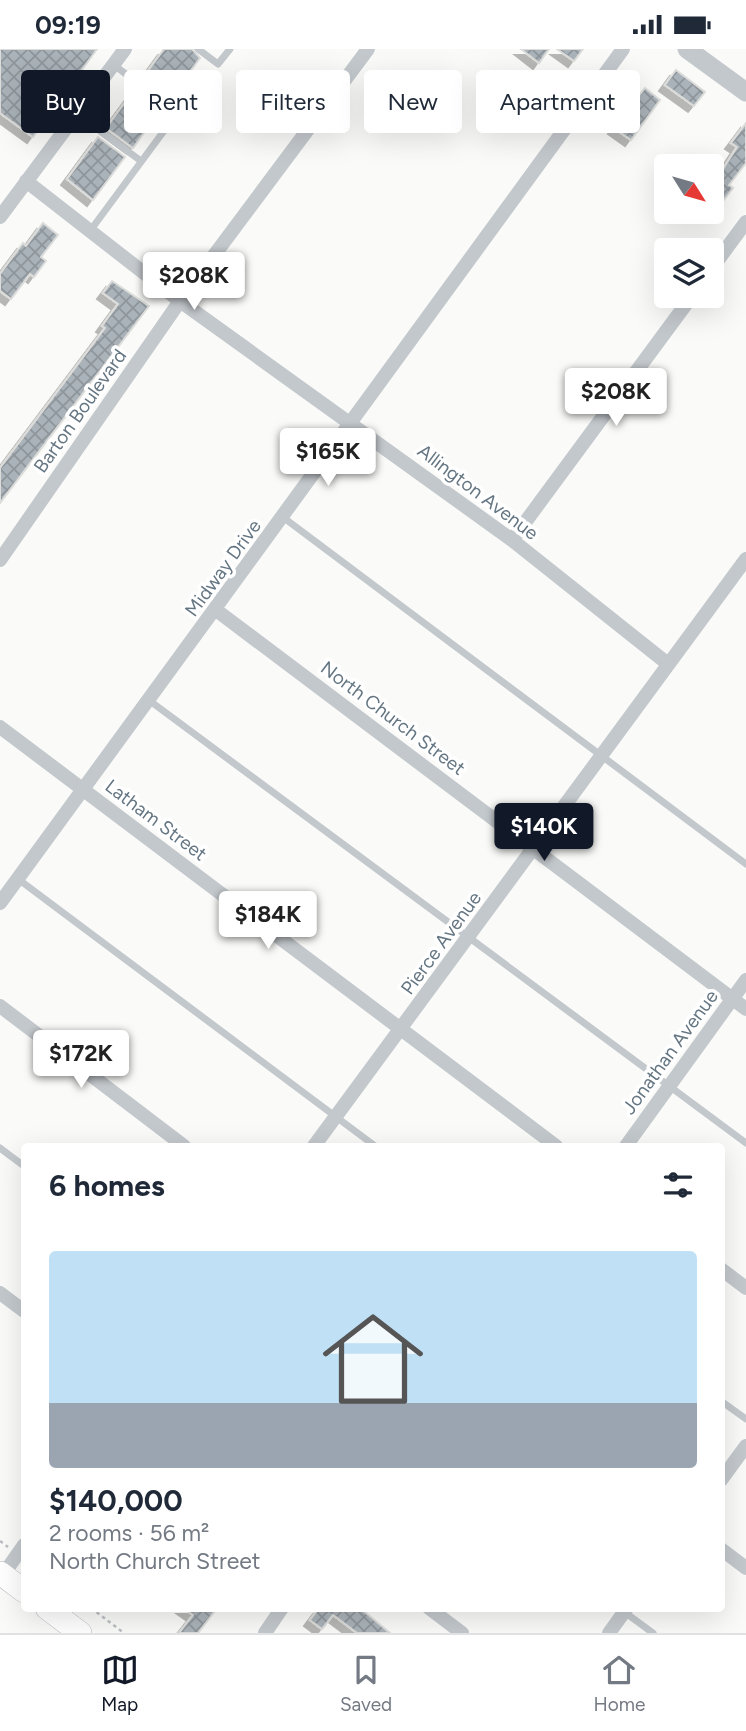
<!DOCTYPE html>
<html lang="en">
<head>
<meta charset="utf-8">
<style>
	:root { --surface:#fff; --page:#f6f6f7; --text:#1f2937; --muted:#747a83; --line:#e0e1e3; --accent:#111827 }
	body { margin:0; font-family:Figtree,sans-serif; background:var(--page); color:var(--text); height:100vh; display:flex; flex-direction:column; font-size:26px; white-space:nowrap }
	* { box-sizing:border-box; margin:0 }
	p { font-size:23px; color:var(--muted) }
	.icon { flex:none; width:38px; height:38px; fill:none; stroke:currentColor; stroke-width:2; stroke-linecap:round; stroke-linejoin:round }
	.map { position:relative; flex:1; overflow:hidden }
	.panel { position:absolute; left:21px; top:1094px; width:704px; height:469px; display:flex; flex-direction:column; background:var(--surface); border-radius:7px; box-shadow:0 7px 28px #0002 }
	.panel>* { flex:none }
	.banner { position:absolute; left:21px; top:21px; width:705px; height:63px; display:flex; gap:14px }
	.needle { width:46px; rotate:127deg }
	.controls { position:absolute; left:654px; top:105px; display:grid; gap:14px }
	.controls a { display:grid; place-items:center; width:70px; height:70px; border-radius:7px; background:var(--surface); box-shadow:0 7px 28px #0002; font-size:35px }
	.price { position:absolute; translate:-50% -60px; padding:0 16px; border-radius:7px; background:#fff; color:#222; font-size:23px; line-height:46px; filter:drop-shadow(0 2px 4px #0008) }
	.price::after { content:''; position:absolute; left:50%; top:42px; width:21px; height:16px; margin-left:-10px; background:inherit; clip-path:polygon(0 0,100% 0,50% 100%) }
	.price.current { background:var(--accent); color:#fff }
	ul { padding:0; list-style:none }
	li { display:grid; align-content:center; gap:14px; height:371px; padding:0 28px }
	li+li { border-top:2px solid var(--line) }
	li span { display:grid; place-items:center; height:217px; border-radius:7px; color:#555 }
	li>.icon { margin-inline-start:auto }
	span .icon { width:126px; height:126px; fill:#fffc; stroke-width:1 }
	li b { font-size:30px }
	h2 { display:flex; justify-content:space-between; align-items:center; height:84px; padding:0 28px; font-size:30px }
	.chip { padding:0 24px; border-radius:7px; background:var(--surface); box-shadow:0 7px 28px #0002; font-size:24px; line-height:63px }
	.chip.current { background:var(--accent); color:#fff }
	.status { display:flex; justify-content:space-between; align-items:center; height:49px; padding:0 35px; background:var(--surface); direction:ltr }
	.status svg { height:19px; fill:currentColor }
	.tabs { display:flex; justify-content:space-around; align-items:center; height:98px; border-top:2px solid var(--line); background:var(--surface); font-size:19px; color:var(--muted) }
	.tabs a { display:grid; justify-items:center; gap:4px }
	.tabs .current { color:var(--accent) }
	.map>svg:first-child { display:block }
	.building { fill:url(#building-cross-hatch); stroke:#dcdcda; stroke-width:2; filter:url(#shadow) }
	.lines { fill:none; stroke-linecap:round; stroke-linejoin:round }
	.primary-casing { stroke:#b5babe; stroke-width:24 }
	.path { stroke:#bbbfc2; stroke-width:2.5; stroke-dasharray:3.5 3.5; stroke-linecap:butt }
	.service { stroke:#c3c8cc; stroke-width:7 }
	.minor { stroke:#c3c8cc; stroke-width:14 }
	.tertiary { stroke:#c3c8cc; stroke-width:19 }
	.primary { stroke:#fff; stroke-width:23 }
	.labels { text-anchor:middle; dominant-baseline:central; stroke-width:7; stroke-linejoin:round; paint-order:stroke }
	.street-label { font-size:19px; fill:#657683; stroke:#fff }
</style>
</head>
<body>
<div class="status"><b>09:19</b><svg viewBox="0 0 49 12"><path d="M0 12V9h3v3zM5 12V6h3v6zM10 12V3h3v9zM15 12V0h3v12zM26 1h20v11H26zM47 4h2v5h-2z"/></svg></div>
<div class="map">
<svg width="746" height="1584" viewBox="0 0 746 1584">
	<defs>
		<pattern id="building-cross-hatch" width="8" height="8" patternUnits="userSpaceOnUse" patternTransform="scale(1.75)"><rect width="8" height="8" fill="#aab3b9"/><path d="M0 0l8 8M0 8l8-8" fill="none" stroke="#8e969c"/></pattern>
		<filter id="shadow"><feDropShadow dx="-6" dy="6" stdDeviation="0" flood-color="#0004"/></filter>
	</defs>
	<rect width="100%" height="100%" fill="#fafaf8"/>
	<path class="building" d="M0 0H97L33 88 0 64Z
		M164 0H192L200 9 169 50 142 30Z
		M521 0H549L539 14Z
		M557 0H583L574 12Z
		M676 21 705 43 694 57 665 36Z
		M645 39 660 51 631 91 614 79Z
		M135 40 161 60 133 99 106 79Z
		M746 74V114L729 136 733 139 720 156 712 150V137L737 98 731 94Z
		M98 88 125 108 93 151 67 130Z
		M43 174 58 186 41 208 46 212 34 228 30 225 11 250 0 242V225L23 194 26 197Z
		M112 232 149 257 0 454V419L105 279 102 277 118 255 103 244Z
		M183 1559H217L198 1584H179L193 1566Z
		M319 1559H360L390 1584H357L333 1566 322 1580 310 1571Z"/>
	<g class="lines">
		<g class="primary-casing">
			<path id="primary" d="M0 1524 24 1542
				M47 1559 80 1584"/>
		</g>
		<path class="path" d="M0 1492 8 1498
			M91 1559 124 1584"/>
		<path class="service" d="M198 0 218 15 230 0
			M114 16 177 64
			M77 65 141 112
			M90 182 206 25
			M284 469 746 815
			M150 652 746 1094
			M18 830 375 1097
			M0 1099 24 1117
			M721 1352 746 1370
			M623 1562 653 1584"/>
		<path class="minor" d="M26 132 180 252 512 491 668 615
			M0 168 125 0
			M712 219 746 173
			M512 491 692 247
			M0 511 180 252 368 0
			M216 561 746 960
			M0 678 556 1097
			M0 854 623 0
			M0 957 184 1097
			M314 1097 746 510
			M626 1097 746 931
			M721 1220 746 1239
			M0 1244 24 1262
			M721 1431 746 1397
			M721 1500 746 1519
			M3 1526 24 1496
			M429 1559 462 1584
			M265 1584 282 1559
			M609 1584 627 1559"/>
		<path class="tertiary" d="M687 0 746 43"/>
		<use href="#primary" class="primary"/>
	</g>
	<g class="labels">
		<g class="street-label">
			<text transform="translate(80 362) rotate(-55)">Barton Boulevard</text>
			<text transform="translate(478 443) rotate(37)">Allington Avenue</text>
			<text transform="translate(223 519) rotate(-54)">Midway Drive</text>
			<text transform="translate(393 669) rotate(37)">North Church Street</text>
			<text transform="translate(156 771) rotate(37)">Latham Street</text>
			<text transform="translate(441 894) rotate(-54)">Pierce Avenue</text>
			<text transform="translate(670 1003) rotate(-54)">Jonathan Avenue</text>
		</g>
	</g>
</svg>
<div class="controls">
<a><svg class="needle" viewBox="-14 -14 28 28"><path d="M0-13l5 13h-10z" fill="#e53935"/><path d="M0 13l5-13h-10z" fill="#747a83"/></svg></a>
<a><svg class="icon" aria-label="layers" viewBox="0 0 24 24"><path d="M12 4l9 5-9 5-9-5zM3 14l9 5 9-5"/></svg></a>
</div>
<b class="price" style="left:194px;top:263px">$208K</b>
<b class="price" style="left:616px;top:379px">$208K</b>
<b class="price" style="left:328px;top:439px">$165K</b>
<b class="price current" style="left:544px;top:814px">$140K</b>
<b class="price" style="left:268px;top:902px">$184K</b>
<b class="price" style="left:81px;top:1041px">$172K</b>
<div class="banner">
<a class="chip current">Buy</a>
<a class="chip">Rent</a>
<a class="chip">Filters</a>
<a class="chip">New</a>
<a class="chip">Apartment</a>
</div>
<section class="panel">
<h2>6 homes<svg class="icon" aria-label="filters" viewBox="0 0 24 24"><path d="M4 7h16M4 17h16"/><circle cx="9" cy="7" r="2"/><circle cx="15" cy="17" r="2"/></svg></h2>
<ul>
<li><span style="background:linear-gradient(#bfe0f5 70%,#9aa5b1 0)"><svg class="icon" aria-label="home" viewBox="0 0 24 24"><path d="M3 11l9-7 9 7M6 9v11h12V9"/></svg></span><div><b>$140,000</b><p>2 rooms · 56 m²</p><p>North Church Street</p></div></li>
</ul>
</section>
</div>
<nav class="tabs">
<a class="current"><svg class="icon" aria-label="map" viewBox="0 0 24 24"><path d="M3 6l6-2 6 2 6-2v14l-6 2-6-2-6 2zM9 4v14M15 6v14"/></svg>Map</a>
<a><svg class="icon" aria-label="saved" viewBox="0 0 24 24"><path d="M7 4h10v16l-5-4-5 4z"/></svg>Saved</a>
<a><svg class="icon" aria-label="home" viewBox="0 0 24 24"><path d="M3 11l9-7 9 7M6 9v11h12V9"/></svg>Home</a>
</nav>
</body>
</html>
